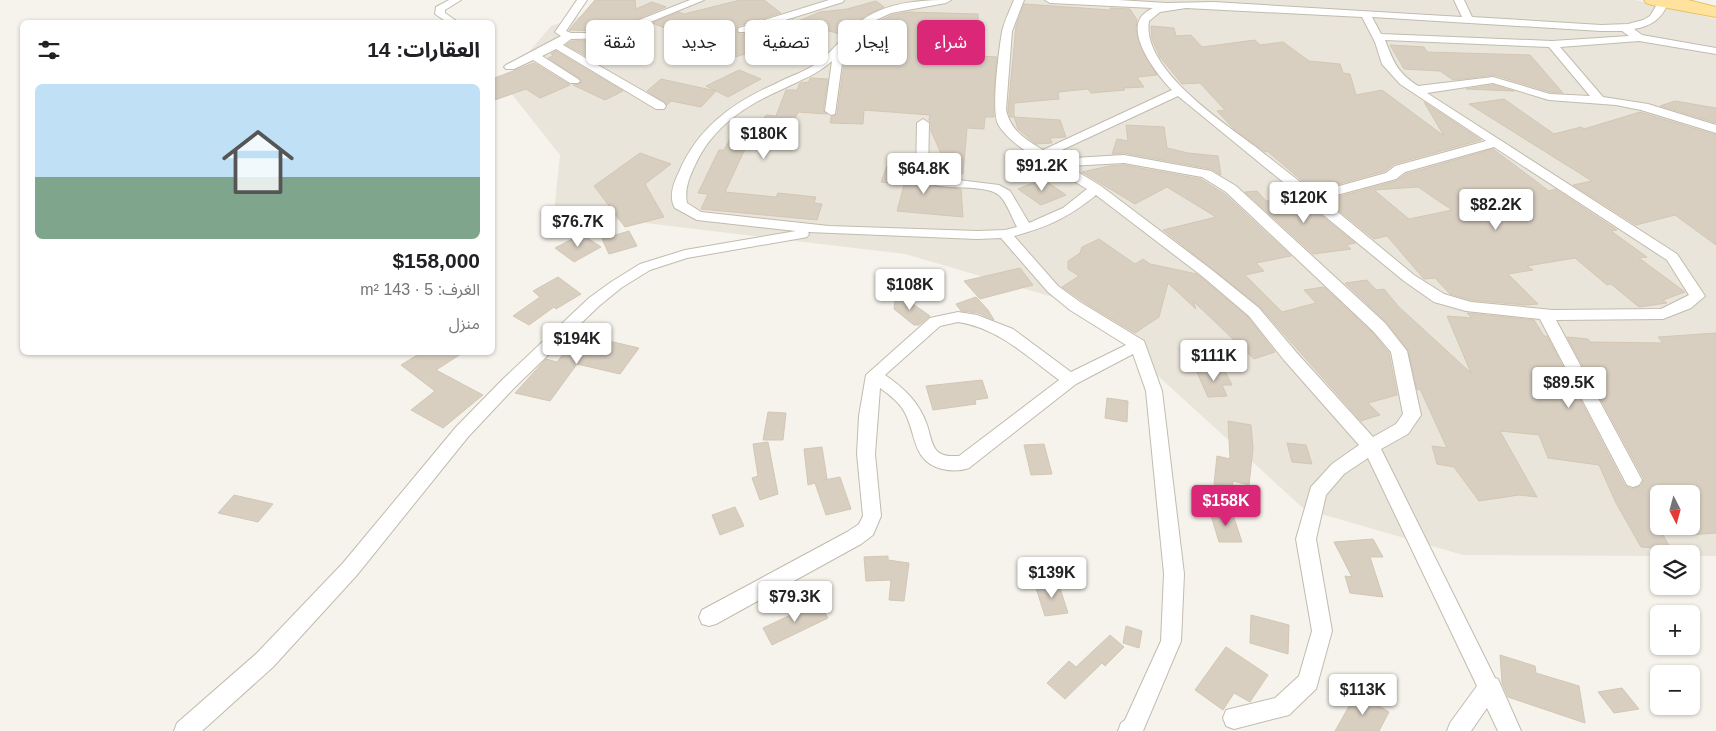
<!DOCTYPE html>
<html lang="ar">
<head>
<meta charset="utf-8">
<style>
	:root { --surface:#fff; --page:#f6f6f6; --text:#202124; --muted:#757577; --line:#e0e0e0; --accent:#db2777 }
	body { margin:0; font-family:Arial,"Noto Sans Arabic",sans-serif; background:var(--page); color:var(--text); direction:rtl; height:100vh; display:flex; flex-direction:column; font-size:19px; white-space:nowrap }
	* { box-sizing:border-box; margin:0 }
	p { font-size:16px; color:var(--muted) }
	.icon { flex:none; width:28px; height:28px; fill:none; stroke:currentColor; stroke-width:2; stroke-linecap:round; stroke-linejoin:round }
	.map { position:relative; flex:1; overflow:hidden; direction:ltr }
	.drawer { position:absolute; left:20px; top:20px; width:475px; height:335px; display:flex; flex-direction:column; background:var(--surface); border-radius:8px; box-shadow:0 1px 4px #0004; direction:rtl }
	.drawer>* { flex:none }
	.top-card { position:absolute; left:510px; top:20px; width:475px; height:45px; direction:rtl; display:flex; gap:10px }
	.needle { width:32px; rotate:174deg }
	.tools { position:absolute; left:1650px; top:485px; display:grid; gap:10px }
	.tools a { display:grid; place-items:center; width:50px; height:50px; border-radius:8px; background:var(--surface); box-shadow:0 1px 4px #0004; font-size:25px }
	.price { position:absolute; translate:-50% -42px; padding:0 11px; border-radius:5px; background:#fff; color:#222; font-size:16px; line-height:32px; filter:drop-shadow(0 1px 2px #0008) }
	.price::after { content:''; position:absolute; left:50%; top:30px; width:15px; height:11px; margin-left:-8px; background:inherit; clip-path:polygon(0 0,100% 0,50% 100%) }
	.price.current { background:var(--accent); color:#fff }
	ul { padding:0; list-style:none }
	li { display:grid; align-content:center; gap:10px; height:265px; padding:0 15px }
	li+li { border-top:1px solid var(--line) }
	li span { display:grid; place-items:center; height:155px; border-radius:8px; color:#555 }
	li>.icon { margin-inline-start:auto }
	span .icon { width:90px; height:90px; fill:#fffc; stroke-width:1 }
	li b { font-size:21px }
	h2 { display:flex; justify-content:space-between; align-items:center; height:60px; padding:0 15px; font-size:21px }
	.chip { padding:0 18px; border-radius:8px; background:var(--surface); box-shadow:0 1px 4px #0004; font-size:18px; line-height:45px }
	.chip.current { background:var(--accent); color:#fff }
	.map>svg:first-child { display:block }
	.residential { fill:#eae5da; fill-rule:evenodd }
	.building { fill:#d8cfc1; stroke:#d3c7b4; fill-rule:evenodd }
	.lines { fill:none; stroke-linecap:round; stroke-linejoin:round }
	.street-casing { stroke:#c2bbae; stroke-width:2 }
	.primary-casing { stroke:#e6c16a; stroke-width:2 }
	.street { fill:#fff; fill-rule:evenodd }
	.primary { fill:#ffe39c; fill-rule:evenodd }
</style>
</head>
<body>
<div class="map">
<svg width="1716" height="731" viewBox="0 0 1716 731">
	<rect width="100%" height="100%" fill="#f6f3ec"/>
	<path class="residential" d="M630 0H1635L1716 19V556H1691V554H1659V556L1463 555 1304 509 1080 305 905 254 554 212 560 155 503 83 551 26ZM1659 494H1691V526H1659Z"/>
	<path class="building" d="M595 0H635L636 9 652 2 666 7 639 18 637 17V19L606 31 569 30Z
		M740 0H764L781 13 738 26 736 31 739 34H748L793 20 796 22 820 12 847 9 876 1 884 7 866 15 843 35 822 29 778 40 782 43 725 60 704 43 652 23 679 12 684 14Z
		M1024 4 1111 10 1110 8 1130 9 1137 20 1136 29 1141 49 1157 75 1137 77 1144 87 1123 88 1125 90 1091 93 1088 89 1058 92 1059 99 1014 103V117H1010L1008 110 1016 26Z
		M908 12 978 14 980 56 997 57 994 94V117H985L984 129 967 128 963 174H960V178L935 175 931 173 930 159 944 160 931 131V123L929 120 930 115 864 110 863 124 830 123 831 117 837 114 846 49 875 23 892 15Z
		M1151 26 1174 28 1176 36 1191 35 1202 47 1255 40 1260 45 1283 42 1309 61 1340 64 1343 73 1350 74 1356 95 1382 90 1444 136 1424 102 1481 140 1394 164 1385 171 1314 191 1267 151 1265 152 1234 129 1217 111 1225 110 1200 83 1182 84 1160 57 1152 39Z
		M597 40 596 41 598 47 602 49 587 56 566 45 572 41Z
		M1390 45 1424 47 1427 52 1530 55 1563 93 1550 92 1494 75 1453 80 1440 71 1404 69Z
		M556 51 623 91 605 100 573 85 579 84 581 80 548 58 554 55 551 54Z
		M534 63 570 85 540 98 526 89 492 101V79Z
		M739 70 761 79 728 97 706 86Z
		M810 78 828 79 823 111 827 114 798 112 788 134 759 131 750 150 745 149 725 192 776 197 778 193 816 197 814 203 822 204 817 220 701 209 708 194 698 193 719 150H724L741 120 762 122 766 115 776 116 786 90H797L800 83 809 82Z
		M661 79 716 91 701 107 671 101 667 105 647 91Z
		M1493 85 1514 91 1466 89Z
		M1504 99 1554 134 1581 127 1584 129 1640 112 1716 135V245L1675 215 1636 225 1573 185 1592 181 1469 104Z
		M1675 101 1716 108V123L1660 106Z
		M1014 117 1060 120 1066 137 1050 138 1052 143 1036 144 1018 129Z
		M1126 125 1164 127 1167 148 1188 153 1218 156 1221 175 1211 169 1124 153 1112 154 1117 139 1128 141Z
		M1493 149 1549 191 1555 189 1617 230 1611 231 1647 257 1639 258 1685 292 1663 300 1667 303 1639 307 1611 284 1607 285 1575 258 1527 266 1533 270 1508 274 1538 304 1525 305 1471 300 1450 294 1435 278 1424 279 1387 236 1374 239 1326 200 1396 181 1406 174ZM1418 187 1452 210 1409 219 1374 190Z
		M640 153 671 164 645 184 664 217 625 227 594 186Z
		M1124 165 1201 179 1226 195 1291 256 1256 263 1264 271 1245 275 1282 312 1316 303 1304 290 1324 287 1372 332 1389 353 1397 395 1368 403 1380 415 1361 421 1260 307 1163 230 1216 217 1167 187 1135 204 1082 172 1109 166Z
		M887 166 914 170 915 175 922 182 933 186 961 189 963 217 897 211 904 185 881 182Z
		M1043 179 1066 195 1041 205 1018 189Z
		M1257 191 1266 201 1297 196 1355 243 1346 245 1351 249 1313 254 1245 192Z
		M629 231 637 246 609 254 602 239Z
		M582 234 601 247 574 262 555 248Z
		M1099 239 1135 264 1143 259 1150 264 1197 274 1248 317 1275 352 1254 359 1193 301 1196 309 1168 283 1159 317 1135 333 1090 306 1062 287 1079 276 1068 269V261L1080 253 1082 247Z
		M1020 268 1033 285 980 299 964 281Z
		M558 277 581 294 556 309 554 307 529 325 513 316 540 297 533 291Z
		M1367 280 1376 290 1384 289 1399 307 1471 373 1447 316 1472 318 1467 313 1534 320 1544 336H1547L1625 486 1632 489 1641 486 1644 479 1567 337 1588 339 1590 342 1663 343 1658 337 1716 333V533L1691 535V494H1659V528L1671 549 1641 547 1616 503 1599 465 1548 458 1539 435 1500 431 1537 497 1519 495 1479 501 1454 467 1437 464 1432 446 1447 448 1420 389 1417 390 1408 350 1386 322 1345 283Z
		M896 292 930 316 919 325H914L894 309Z
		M976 297 988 310 994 320 978 313 961 311 956 304Z
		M579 334 639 348 620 374 577 364 550 401 515 393 546 359 557 362Z
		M422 352H464L436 370 483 395 443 428 411 410 435 391 401 365Z
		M1224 369 1232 385H1222L1227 396 1208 397 1196 370Z
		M982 380 988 398 975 400 976 404 933 410 926 386Z
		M1107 398 1128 401 1127 422 1105 418Z
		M768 412 786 413 783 440H763Z
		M1228 421 1251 425 1253 448 1249 485 1233 481 1232 489 1214 484 1217 456 1230 459Z
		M768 442 778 494 760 500 752 478 758 476 753 444Z
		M1287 443 1306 445 1312 464 1292 462Z
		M1044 444 1052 474 1031 475 1024 445Z
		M822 447 827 479 824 480 840 477 851 509 826 515 815 483 808 485 804 449Z
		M234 495 273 504 258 522 218 513Z
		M735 507 744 526 720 535 712 515Z
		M1210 512H1232L1242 542H1219Z
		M1373 539 1383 557H1370L1383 597 1350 593 1345 576 1352 577 1334 542Z
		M888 556V560L909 563 904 601 889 600 891 580 866 581 864 557Z
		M1058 582 1068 613 1045 616 1035 585Z
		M818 602 828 618 772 645 763 628Z
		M1251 615 1289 625 1288 654 1250 643Z
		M1126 626 1142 631 1139 648 1123 643Z
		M1110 635 1124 647 1105 666 1102 663 1065 699 1047 683 1069 661 1076 667Z
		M1226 647 1268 675 1250 702 1234 693 1223 710 1195 690Z
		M1500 655 1535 666 1536 673 1579 686 1585 723 1508 697 1502 683Z
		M1622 688 1639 709 1614 713 1598 692Z
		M1357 692 1389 712 1379 731H1335Z"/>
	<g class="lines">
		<g class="street-casing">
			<path id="street" d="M449 0H461L445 10V13L458 22H447L435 14 436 7Z
				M577 0H587L566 31 571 33H606L690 0H704L611 38 571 39 563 45 664 103 666 106 664 109H656L556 49 542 56 578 79 580 81 578 83H570L533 60 514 69H506L504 67 506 65 561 36 555 32Z
				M829 0H844L843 2 747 32H739L738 30 739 28Z
				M951 0 946 3 891 13 874 21 854 38 844 48 835 114 831 115 825 111 832 61C818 74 801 80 785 88 748 104 714 125 696 163 690 176 684 188 687 203L701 212 829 226 977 231 1005 230 1017 227C1012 218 1007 203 1000 196 982 180 932 196 916 174L917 123 923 119 929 123 928 173 934 177 999 185 1010 191 1029 223 1063 208 1087 189C1064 175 1010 147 998 124 991 111 999 49 1002 32 1004 22 1010 10 1014 0H1024L1012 31 1006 110C1011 131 1025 139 1043 150L1172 90C1159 77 1131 41 1139 21 1141 15 1147 11 1153 8L1050 3 1045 0H1118L1167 3 1214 2 1462 17 1454 0H1464L1472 17 1601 25 1628 24 1643 20 1650 16 1659 1 1663 0 1668 3C1662 19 1651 26 1634 29L1642 35 1716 48V54L1639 41 1560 47 1603 97 1648 104 1716 125V133L1641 110 1616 105 1549 100 1493 83 1427 93 1677 254 1705 296 1691 308 1663 319 1556 320 1642 480 1639 485 1633 487 1627 485 1540 319 1466 311 1434 302 1404 281 1178 96 1051 155 1057 159 1124 155 1211 171 1236 186 1385 323 1407 351 1421 415 1408 434 1381 449 1495 678 1498 679 1521 731H1498L1487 708 1471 731H1447L1450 723 1477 686 1368 458 1344 474 1326 495 1316 539 1332 631 1316 689 1289 715 1234 729 1226 726 1223 718 1226 710 1275 698 1299 676 1312 631 1296 539 1311 487 1332 464 1359 445 1284 360 1249 316 1202 276 1096 195C1069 217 1048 227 1014 236L1058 286 1080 302 1144 341 1162 391 1184 574 1181 641 1143 731H1118L1121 723 1125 720 1161 641 1164 574 1146 391 1133 354 1076 384 969 468C961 471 951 471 942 469 912 461 917 436 905 413 900 403 890 395 880 388L875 454 881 516 873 535 861 544 716 624 709 626 702 624 699 617 702 610 847 532 859 524 863 516 857 454 859 416 866 375 930 318 958 312 977 315 1013 329 1071 372 1126 345 1070 310 1048 292 1001 238 977 239 808 232 809 234 807 237 802 238 687 258 650 270 621 288 599 306 515 387 468 437 357 575 273 667 202 731H174L177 723 257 653 343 563 456 427 503 379 589 298 611 282 640 264 685 250 796 231 697 220 675 208C668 197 674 182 679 172 698 128 732 103 775 84 788 77 804 72 816 64 838 48 851 23 876 12 900 1 925 0 951 0ZM1186 8 1362 17 1375 42 1382 64 1400 84 1486 141 1395 166 1386 173 1314 193C1295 178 1276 163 1257 148 1224 123 1141 69 1149 21L1160 12ZM1372 17 1601 31H1622L1629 36 1552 41 1381 34ZM1385 40 1549 47 1590 96 1550 94 1493 77 1418 86C1397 72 1394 63 1385 40ZM1494 147 1667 260 1689 295 1661 309 1553 310 1471 302 1444 294 1414 275 1322 199 1396 179 1405 172ZM1124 163 1202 177 1226 192 1373 331 1391 352 1403 414 1396 424 1373 437 1296 352 1259 308 1212 270 1101 186 1068 166ZM958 322C998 328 1028 357 1059 380L959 456C952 456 943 457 937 451 931 445 930 433 927 425 919 402 904 388 885 375L940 326Z"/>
		</g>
		<g class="primary-casing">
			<path id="primary" d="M1644 0H1688L1716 7V17L1652 5 1646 3Z"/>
		</g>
		<use href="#street" class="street"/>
		<use href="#primary" class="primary"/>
	</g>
</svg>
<div class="tools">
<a><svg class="needle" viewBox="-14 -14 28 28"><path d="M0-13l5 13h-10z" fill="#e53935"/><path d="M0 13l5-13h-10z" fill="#757577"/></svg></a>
<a><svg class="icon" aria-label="layers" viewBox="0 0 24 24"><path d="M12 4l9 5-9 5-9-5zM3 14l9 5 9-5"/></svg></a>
<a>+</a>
<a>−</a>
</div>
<b class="price" style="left:764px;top:160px">$180K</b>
<b class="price" style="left:1042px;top:192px">$91.2K</b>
<b class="price" style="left:924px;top:195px">$64.8K</b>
<b class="price" style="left:1304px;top:224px">$120K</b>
<b class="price" style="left:1496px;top:231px">$82.2K</b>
<b class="price" style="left:578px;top:248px">$76.7K</b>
<b class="price" style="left:910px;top:311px">$108K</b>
<b class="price" style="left:577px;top:365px">$194K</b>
<b class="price" style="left:1214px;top:382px">$111K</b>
<b class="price" style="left:1569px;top:409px">$89.5K</b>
<b class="price current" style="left:1226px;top:527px">$158K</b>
<b class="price" style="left:1052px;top:599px">$139K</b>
<b class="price" style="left:795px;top:623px">$79.3K</b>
<b class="price" style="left:1363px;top:716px">$113K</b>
<div class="top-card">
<a class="chip current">شراء</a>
<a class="chip">إيجار</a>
<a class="chip">تصفية</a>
<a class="chip">جديد</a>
<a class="chip">شقة</a>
</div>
<section class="drawer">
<h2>العقارات: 14<svg class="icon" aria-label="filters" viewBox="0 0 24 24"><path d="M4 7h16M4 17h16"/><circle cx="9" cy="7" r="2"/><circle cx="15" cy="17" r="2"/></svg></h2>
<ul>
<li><span style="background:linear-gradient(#bfe0f5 60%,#7fa58c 0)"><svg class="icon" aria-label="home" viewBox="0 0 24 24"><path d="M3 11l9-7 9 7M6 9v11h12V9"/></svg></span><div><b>$158,000</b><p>الغرف: 5 · 143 m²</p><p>منزل</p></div></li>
</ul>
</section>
</div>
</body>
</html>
